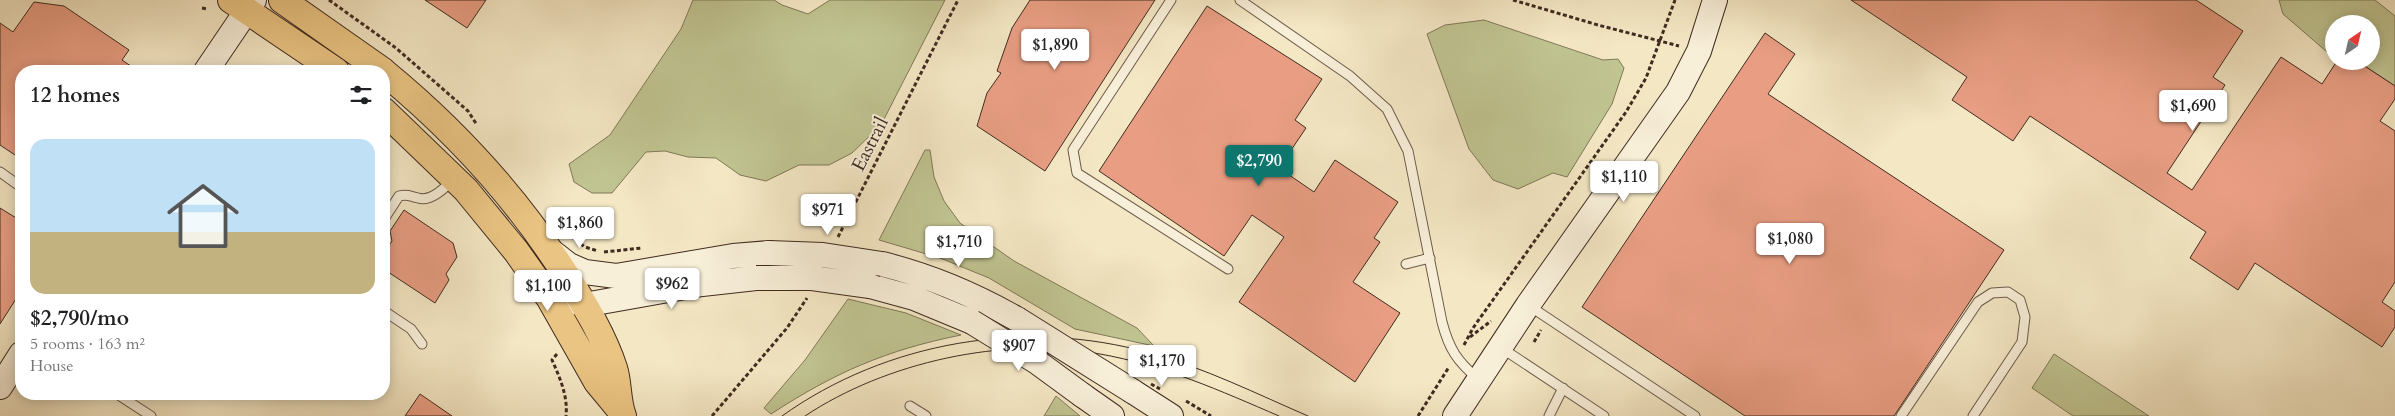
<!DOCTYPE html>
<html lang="en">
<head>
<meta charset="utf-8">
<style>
	:root { --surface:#fff; --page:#f6f6f6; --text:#202124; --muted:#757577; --line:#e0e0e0; --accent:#0f766e }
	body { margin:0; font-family:Cardo,serif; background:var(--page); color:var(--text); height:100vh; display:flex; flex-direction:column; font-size:19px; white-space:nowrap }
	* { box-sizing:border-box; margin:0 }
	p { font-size:16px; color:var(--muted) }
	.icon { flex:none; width:28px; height:28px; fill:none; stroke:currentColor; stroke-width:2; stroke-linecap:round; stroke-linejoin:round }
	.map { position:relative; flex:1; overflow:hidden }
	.details { position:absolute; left:15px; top:65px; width:375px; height:335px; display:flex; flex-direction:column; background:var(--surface); border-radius:20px; box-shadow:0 2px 12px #0003 }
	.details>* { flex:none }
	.needle { width:32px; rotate:34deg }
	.tools { position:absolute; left:2325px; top:15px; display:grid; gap:10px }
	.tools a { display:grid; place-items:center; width:55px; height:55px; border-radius:50%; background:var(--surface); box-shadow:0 2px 12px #0003; font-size:25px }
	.price { position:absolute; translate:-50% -42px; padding:0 11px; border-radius:5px; background:#fff; color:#222; font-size:16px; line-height:32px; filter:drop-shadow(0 1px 2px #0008) }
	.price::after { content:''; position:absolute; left:50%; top:30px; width:15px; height:11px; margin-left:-8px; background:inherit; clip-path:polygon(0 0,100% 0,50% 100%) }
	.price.active { background:var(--accent); color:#fff }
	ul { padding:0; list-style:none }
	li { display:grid; align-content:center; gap:10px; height:265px; padding:0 15px }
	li+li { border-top:1px solid var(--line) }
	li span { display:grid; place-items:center; height:155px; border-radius:15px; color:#555 }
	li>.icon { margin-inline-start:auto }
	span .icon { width:90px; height:90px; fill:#fffc; stroke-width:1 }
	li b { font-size:21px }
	h2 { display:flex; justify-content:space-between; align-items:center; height:60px; padding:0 15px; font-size:21px }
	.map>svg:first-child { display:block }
	.green { fill:#c0c491; stroke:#807859 }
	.building { fill:#e99e83; stroke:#402b21 }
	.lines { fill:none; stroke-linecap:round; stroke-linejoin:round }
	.lane-casing { stroke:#6d5a4a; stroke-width:11 }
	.secondary-casing { stroke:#402b21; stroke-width:26 }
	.primary-casing { stroke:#402b21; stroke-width:28 }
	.path { stroke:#402b21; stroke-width:3; stroke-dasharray:4 2.5; stroke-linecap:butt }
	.lane { stroke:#f8efd9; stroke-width:9 }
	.secondary { stroke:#f8efd9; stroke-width:24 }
	.primary { stroke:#eac482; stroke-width:26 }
	.tram { stroke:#402b21; stroke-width:1 }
	.secondary-bridge-casing { stroke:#402b21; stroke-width:26; stroke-linecap:butt }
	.path-bridge { stroke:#402b21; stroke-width:3; stroke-dasharray:4 2.5; stroke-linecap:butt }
	.secondary-bridge { stroke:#f8efd9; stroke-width:24 }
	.labels { text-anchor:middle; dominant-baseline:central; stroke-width:4; stroke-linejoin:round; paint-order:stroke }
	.street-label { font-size:19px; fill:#402b21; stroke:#f8efd9 }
</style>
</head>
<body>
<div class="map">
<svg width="2395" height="416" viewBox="0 0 2395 416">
	<rect width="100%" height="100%" fill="#f4e7c4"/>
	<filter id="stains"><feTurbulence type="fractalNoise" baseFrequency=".004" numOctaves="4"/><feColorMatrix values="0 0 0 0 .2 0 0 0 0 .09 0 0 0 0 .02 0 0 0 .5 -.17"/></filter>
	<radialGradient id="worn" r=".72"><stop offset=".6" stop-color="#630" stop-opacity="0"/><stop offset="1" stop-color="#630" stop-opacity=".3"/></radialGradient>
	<path class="green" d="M693 0H774L782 5 808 14 830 0H945L881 125 852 153 829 165H799L766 181 740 175 716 158 688 157 665 151 646 152 612 193H592L574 182 569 164 610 135 681 29Z
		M2279 0H2375L2395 16V86L2357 61H2371V24H2334V58L2283 14Z
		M1484 20 1603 60 1618 59 1624 68 1612 104 1567 177 1553 173 1518 189 1493 180 1469 149 1427 34 1445 25Z
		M925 150H930L934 177 944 201 960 223 1014 261 1137 328 1154 346 1075 329 989 278 940 258 879 240Z
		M848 299 906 313 961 335C886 350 834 373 771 414L764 408 805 360Z
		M2054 354 2149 416H2073L2032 388Z
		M1056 396 1080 416H1044Z"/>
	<path class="building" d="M425 0H486L467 28Z
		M1030 0H1155L1045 171 977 126 987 93 1001 73 997 71 1012 28Z
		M1851 0H2196L2243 31 2213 77 2225 85 2167 173 2192 190 2281 57 2322 84 2337 61H2357L2395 86V99L2380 121 2395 131V282L2382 302 2395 311V327L2382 347 2255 263 2238 290 2190 258 2206 232 2030 116 2013 141 1952 100 1967 77Z
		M34 2 64 6 129 50 122 60 138 71H21V159L0 145V23L13 32Z
		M1207 6 1322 79 1295 120 1306 128 1279 168 1314 192 1335 160 1398 202 1374 238 1380 242 1353 282 1400 313 1355 382 1239 302 1284 237 1252 215 1224 256 1099 171Z
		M1765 33 1795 54 1768 94 2004 250 1894 416H1745L1582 307Z
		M0 208 21 221V291L0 324Z
		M404 210 453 243 457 257 446 274 449 280 435 303 385 270 384 253 392 241 390 231Z
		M420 394 452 416H405Z"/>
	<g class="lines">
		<g class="lane-casing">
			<path id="lane" d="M1171 0 1073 150 1077 173 1228 269
				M1240 0 1350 76 1387 109 1408 151 1442 322C1449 349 1457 361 1478 379
				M0 172 21 187
				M384 219 399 196C408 194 409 196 418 198 431 202 444 189 452 180
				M1406 264 1430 258
				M1528 305 1695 416
				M384 311 411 329 422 344
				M1500 347 1604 416
				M117 394 151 416
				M910 406 926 416
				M1549 416 1563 388
				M1901 416 1978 302 1992 293 2008 292 2020 300 2025 317 2022 342 1973 416"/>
		</g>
		<g class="secondary-casing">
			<path id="secondary" d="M206 71 254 0
				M551 251 569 265 585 272 616 276 733 256 769 253
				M882 264C931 276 973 294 1017 319
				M870 286 914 298 972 322
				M567 299 584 305 702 284 756 278
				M0 387 21 354
				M1132 391 1171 416
				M1082 395 1112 416
				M1455 416 1528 305 1678 92 1699 51 1715 0"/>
		</g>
		<g class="primary-casing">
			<path id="primary" d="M231 0 336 71
				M282 0 383 71
				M384 72C457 132 519 200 569 280 586 307 604 337 614 368 619 383 617 401 623 416
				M384 111 466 190 516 251 550 299 597 382 621 411"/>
		</g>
		<path class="path" d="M329 0 396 48 468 111 477 125
			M1513 0 1598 25 1679 46
			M202 8 208 9
			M565 232 585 247 598 251
			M838 237 958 0
			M604 252 642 248
			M1470 337 1491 321
			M1534 342 1541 330
			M1464 345 1473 328 1626 112 1646 78 1675 0
			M557 354 552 360C560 378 568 396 566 416
			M1186 401 1211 416
			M712 416 787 328 807 298
			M1418 416 1449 367"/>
		<use href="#lane" class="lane"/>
		<use href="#secondary" class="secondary"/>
		<use href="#primary" class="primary"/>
		<path class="tram" d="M782 416C887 341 1026 318 1150 353 1205 368 1257 394 1308 416
			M805 416C886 362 1004 336 1100 354 1163 365 1221 391 1279 416"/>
		<g class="secondary-bridge-casing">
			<path id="secondary-bridge" d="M769 253 823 255 882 264
				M756 278H812L870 286
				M1017 319 1132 391
				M972 322 1037 362 1082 395"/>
		</g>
		<path class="path-bridge" d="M1151 384 1160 389"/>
		<use href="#secondary-bridge" class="secondary-bridge"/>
	</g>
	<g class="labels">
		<g class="street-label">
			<text transform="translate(870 144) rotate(-63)">Eastrail</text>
		</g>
	</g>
	<rect width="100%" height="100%" filter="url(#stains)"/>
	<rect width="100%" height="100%" fill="url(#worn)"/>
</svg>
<div class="tools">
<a><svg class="needle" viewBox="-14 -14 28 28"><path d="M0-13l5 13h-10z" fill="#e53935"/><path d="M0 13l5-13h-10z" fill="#757577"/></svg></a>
</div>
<b class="price" style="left:1055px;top:71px">$1,890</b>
<b class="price" style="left:2193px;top:132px">$1,690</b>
<b class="price active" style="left:1259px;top:187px">$2,790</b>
<b class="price" style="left:1624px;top:203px">$1,110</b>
<b class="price" style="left:828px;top:236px">$971</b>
<b class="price" style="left:580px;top:249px">$1,860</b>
<b class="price" style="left:1790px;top:265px">$1,080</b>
<b class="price" style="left:959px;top:268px">$1,710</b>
<b class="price" style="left:672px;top:310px">$962</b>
<b class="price" style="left:548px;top:312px">$1,100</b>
<b class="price" style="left:1019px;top:372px">$907</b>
<b class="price" style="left:1162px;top:387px">$1,170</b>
<section class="details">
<h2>12 homes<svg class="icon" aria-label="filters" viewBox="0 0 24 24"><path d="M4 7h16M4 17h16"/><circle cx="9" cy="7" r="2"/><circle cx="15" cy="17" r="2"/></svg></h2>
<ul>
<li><span style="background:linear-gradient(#bfe0f5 60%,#c2b280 0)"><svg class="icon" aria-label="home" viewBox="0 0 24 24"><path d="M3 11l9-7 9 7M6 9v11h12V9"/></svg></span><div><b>$2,790/mo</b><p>5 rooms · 163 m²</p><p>House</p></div></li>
</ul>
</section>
</div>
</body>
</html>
